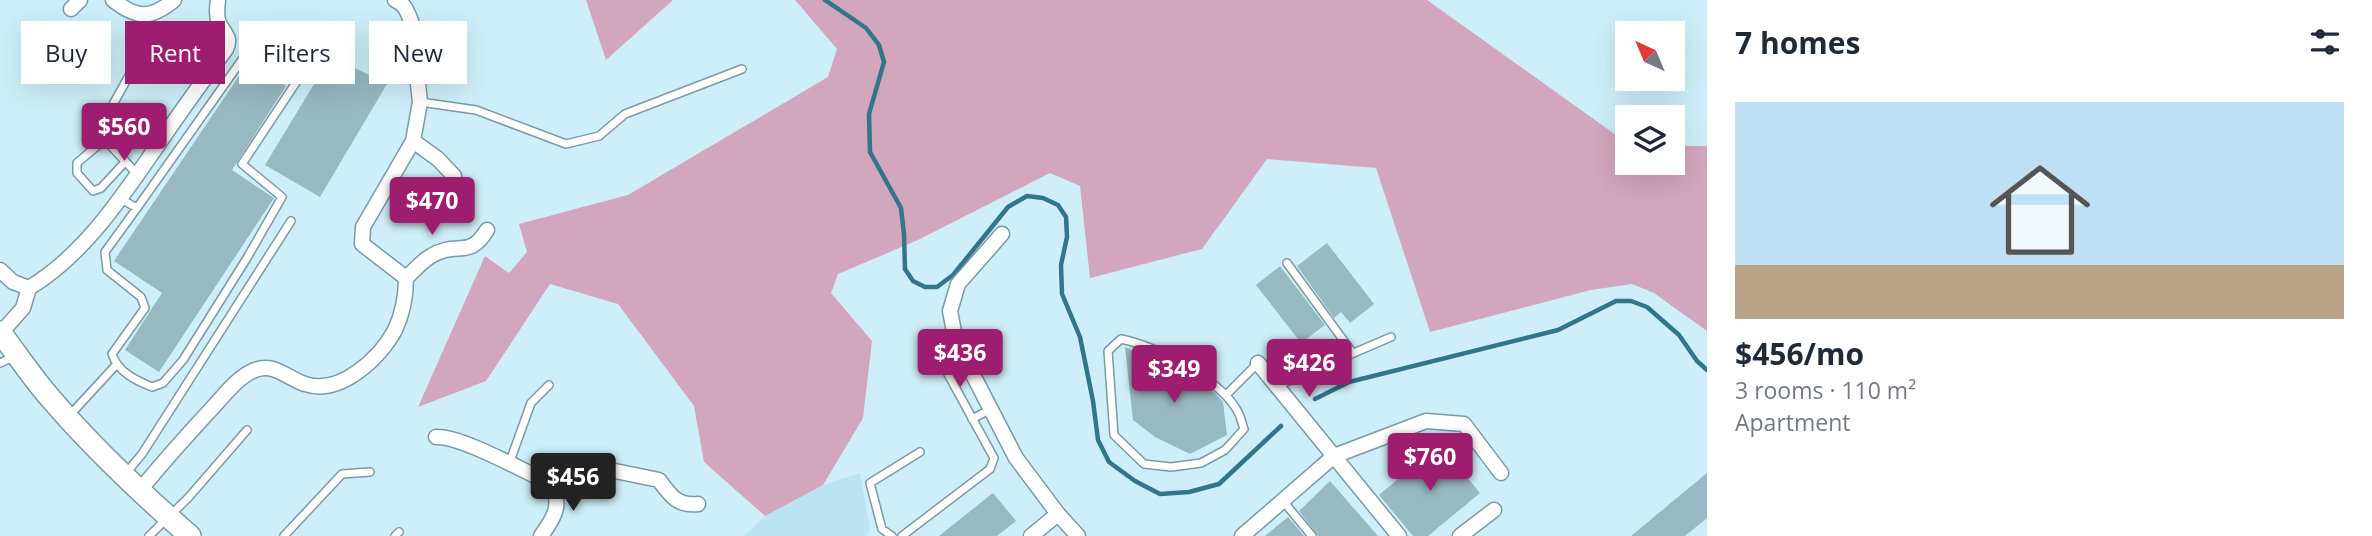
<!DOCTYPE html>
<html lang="en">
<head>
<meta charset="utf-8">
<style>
	:root { --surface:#fff; --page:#f6f6f7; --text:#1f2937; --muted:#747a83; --line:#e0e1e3; --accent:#9e1d6f }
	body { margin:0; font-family:"Open Sans",sans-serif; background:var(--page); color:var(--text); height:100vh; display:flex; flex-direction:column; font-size:26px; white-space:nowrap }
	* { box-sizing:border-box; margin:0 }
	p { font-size:23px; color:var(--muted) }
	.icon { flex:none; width:38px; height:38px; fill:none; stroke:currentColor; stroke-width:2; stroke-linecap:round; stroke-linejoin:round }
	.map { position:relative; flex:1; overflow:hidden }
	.sheet { display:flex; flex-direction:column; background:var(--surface); width:665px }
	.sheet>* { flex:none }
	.banner { position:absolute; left:21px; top:21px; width:665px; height:63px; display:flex; gap:14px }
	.needle { width:46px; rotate:316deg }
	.fabs { position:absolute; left:1615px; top:21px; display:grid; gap:14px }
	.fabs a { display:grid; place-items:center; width:70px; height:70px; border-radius:0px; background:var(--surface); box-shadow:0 7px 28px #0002; font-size:35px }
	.price { position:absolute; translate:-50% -60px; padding:0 16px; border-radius:7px; background:var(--accent); color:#fff; font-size:23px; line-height:46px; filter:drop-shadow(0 2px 4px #0008) }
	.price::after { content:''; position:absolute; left:50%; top:42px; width:21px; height:16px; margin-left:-10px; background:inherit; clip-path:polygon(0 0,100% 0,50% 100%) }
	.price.selected { background:#222; color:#fff }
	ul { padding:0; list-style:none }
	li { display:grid; align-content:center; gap:14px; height:371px; padding:0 28px }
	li+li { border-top:2px solid var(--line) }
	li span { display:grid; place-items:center; height:217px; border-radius:0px; color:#555 }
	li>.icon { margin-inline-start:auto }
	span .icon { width:126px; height:126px; fill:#fffc; stroke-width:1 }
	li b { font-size:30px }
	h2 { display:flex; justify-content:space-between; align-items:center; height:84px; padding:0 28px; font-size:30px }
	.pill { padding:0 24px; border-radius:0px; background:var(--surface); box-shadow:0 7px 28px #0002; font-size:24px; line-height:63px }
	.pill.selected { background:var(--accent); color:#fff }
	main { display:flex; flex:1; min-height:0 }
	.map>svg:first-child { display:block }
	.built { fill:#bae4f1 }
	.green { fill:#d2a6bc }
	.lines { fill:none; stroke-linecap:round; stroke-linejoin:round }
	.stream { stroke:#317689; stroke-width:4.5 }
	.building { fill:#98b8c2 }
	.lane-casing { stroke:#7b9aa4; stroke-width:10 }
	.street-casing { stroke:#7b9aa4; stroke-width:17 }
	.secondary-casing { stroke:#7b9aa4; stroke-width:24 }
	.lane { stroke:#fff; stroke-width:7 }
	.street { stroke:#fff; stroke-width:14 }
	.secondary { stroke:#fff; stroke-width:21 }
</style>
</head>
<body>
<main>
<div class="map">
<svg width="1707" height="536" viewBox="0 0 1707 536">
	<rect width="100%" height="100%" fill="#ceeff9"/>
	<path class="built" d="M860 473 870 530 866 536H744L765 516 823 485Z"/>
	<path class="green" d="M586 0H673L606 60Z
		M795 0H1427L1627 143 1628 163H1673V146H1707V331L1654 293 1632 284 1591 290 1430 332 1376 168 1267 159 1202 249 1090 278 1080 186 1050 173 918 240 838 274 831 293 872 341 863 418 823 485 765 516 704 462 694 406 618 304 550 284 486 381 418 407 485 256 509 273 527 252 519 224 628 195 828 77 837 49Z"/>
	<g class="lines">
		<path class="stream" d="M825 0 866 28 879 45 884 62 869 114 870 152 901 208 904 234 905 269 913 281 925 287H937L953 275 1008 207 1027 196 1043 198 1058 205 1066 217 1067 237 1061 265 1062 294 1080 337 1093 401 1098 440 1109 462 1135 481 1160 494 1189 492 1219 484 1281 426
			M1315 399 1349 382 1558 330 1616 301H1631L1647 307 1679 335 1697 361 1707 370"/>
	</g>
	<path class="building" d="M331 56 387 84 320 197 265 165Z
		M249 61 286 86 232 170 274 198 159 372 125 350 162 293 114 261Z
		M1327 243 1374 304 1350 323 1341 312 1334 318 1297 266Z
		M1280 266 1325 325 1301 343 1256 285Z
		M1125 347 1195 379 1215 393 1223 402 1227 435 1190 454 1155 437 1133 420Z
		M1440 444 1480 493 1428 536H1413L1379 495Z
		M1707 473V518L1685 536H1631Z
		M1330 481 1378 536H1318L1299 511Z
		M993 493 1016 521 997 536H939Z
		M1288 517 1304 536H1265Z"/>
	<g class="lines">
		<g class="lane-casing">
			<path id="lane" d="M420 102 476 110 566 144 599 136 625 114 742 69
				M104 140 77 163V173L93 191 101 188 125 162
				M137 174 99 133 101 126 141 54 146 52 166 62
				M121 199 137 208 246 54 256 49 295 60 300 68 299 78 242 164 282 197 247 258 183 360 163 383 152 387C135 380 118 372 112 354L145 308 141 297 107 270 105 252 137 208
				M1287 263 1352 352
				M1121 339C1156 346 1223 380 1239 414 1241 418 1242 424 1244 429L1225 450 1201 463 1171 467 1144 464 1114 435 1108 351Z
				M0 363 13 357
				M1277 386 1391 337
				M1226 395 1258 363
				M69 416 116 365
				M972 419 991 409
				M509 464 531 403 549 385
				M127 472 142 454 291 221
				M1283 501 1312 536
				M149 536 188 498 247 430
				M284 536 342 474 370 472
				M395 536 399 532
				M892 536 882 529 870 483 920 452
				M902 536 990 469 994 458 943 365"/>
		</g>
		<g class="street-casing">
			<path id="street" d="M113 0C136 18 150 20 174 0
				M71 9 80 0
				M413 141 438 159 454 176
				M1002 234 958 284 950 311 956 342 1016 458 1058 514 1078 536
				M0 270 13 282 29 288
				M406 278C414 271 422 261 431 256 457 240 469 260 487 230
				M1 333 23 308 29 288C87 253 126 191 164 136 184 107 205 78 226 49 232 37 224 34 219 23 216 16 217 8 218 0
				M1258 363 1399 536
				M436 437C460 435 527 473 552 484L591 471H615L659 480C671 496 677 506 698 504
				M140 490C164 461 189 433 215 405 226 393 239 376 255 370 274 362 288 379 305 384 340 396 380 358 395 330 403 313 406 296 406 278L362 244 363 227 413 141 420 102 411 21C407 11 405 4 395 0
				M541 536C554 518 562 506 552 484
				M1031 536 1058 514
				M1242 536 1334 456 1426 421 1464 424 1501 473
				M1460 536 1494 510"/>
		</g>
		<g class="secondary-casing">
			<path id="secondary" d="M0 332C17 354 33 379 52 400 94 449 142 494 190 536"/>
		</g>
		<use href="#lane" class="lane"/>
		<use href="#street" class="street"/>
		<use href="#secondary" class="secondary"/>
	</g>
</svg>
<div class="fabs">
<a><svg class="needle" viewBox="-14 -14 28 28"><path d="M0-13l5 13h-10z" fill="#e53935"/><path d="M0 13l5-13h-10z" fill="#747a83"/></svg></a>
<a><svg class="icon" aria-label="layers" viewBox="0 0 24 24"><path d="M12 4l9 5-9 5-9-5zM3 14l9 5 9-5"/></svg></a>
</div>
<b class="price" style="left:124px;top:163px">$560</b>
<b class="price" style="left:432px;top:237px">$470</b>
<b class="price" style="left:960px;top:389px">$436</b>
<b class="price" style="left:1309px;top:399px">$426</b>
<b class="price" style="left:1174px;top:405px">$349</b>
<b class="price" style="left:1430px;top:493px">$760</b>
<b class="price selected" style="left:573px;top:513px">$456</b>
<div class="banner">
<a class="pill">Buy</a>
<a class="pill selected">Rent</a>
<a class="pill">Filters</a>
<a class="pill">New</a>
</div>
</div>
<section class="sheet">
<h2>7 homes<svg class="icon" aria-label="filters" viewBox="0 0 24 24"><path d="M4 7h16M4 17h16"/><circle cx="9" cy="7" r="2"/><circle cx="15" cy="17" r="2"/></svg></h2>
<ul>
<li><span style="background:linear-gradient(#bfe0f5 75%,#b9a48a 0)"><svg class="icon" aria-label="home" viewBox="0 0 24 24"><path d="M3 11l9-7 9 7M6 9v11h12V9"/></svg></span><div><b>$456/mo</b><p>3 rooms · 110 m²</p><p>Apartment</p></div></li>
</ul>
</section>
</main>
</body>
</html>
